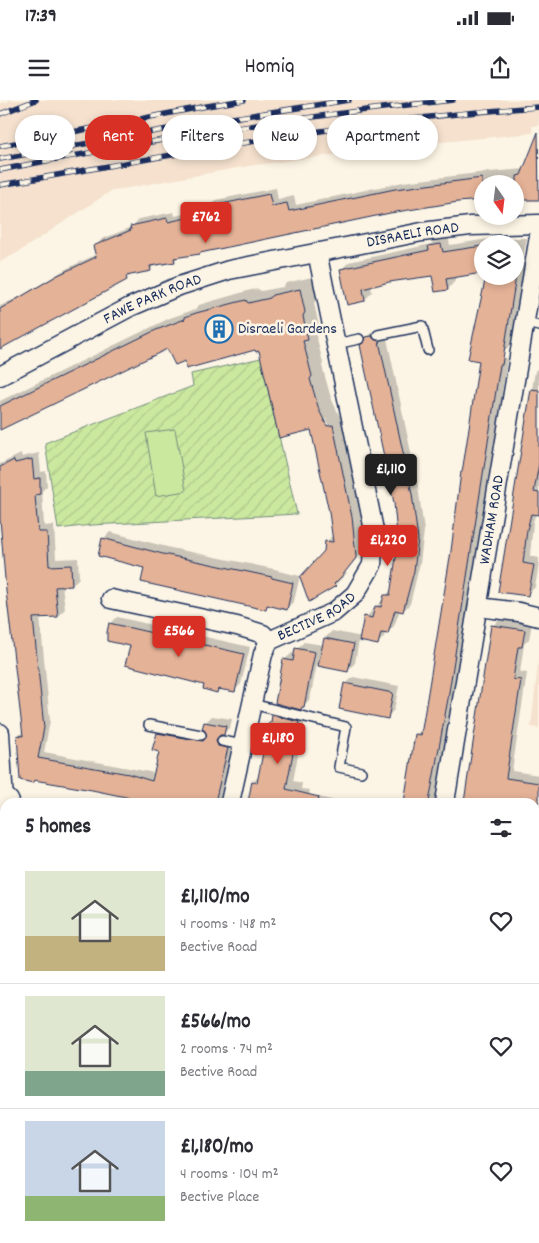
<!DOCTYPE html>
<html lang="en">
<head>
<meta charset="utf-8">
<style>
	:root { --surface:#fff; --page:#f7f7f7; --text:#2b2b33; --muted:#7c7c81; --line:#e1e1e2; --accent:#d93025 }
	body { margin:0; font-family:Dekko,sans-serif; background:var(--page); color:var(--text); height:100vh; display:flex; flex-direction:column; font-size:19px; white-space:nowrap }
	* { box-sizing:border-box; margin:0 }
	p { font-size:16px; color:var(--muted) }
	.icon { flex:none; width:28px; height:28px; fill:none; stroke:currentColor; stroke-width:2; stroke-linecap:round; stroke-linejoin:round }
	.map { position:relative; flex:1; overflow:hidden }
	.details { position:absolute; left:0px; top:698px; width:540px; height:446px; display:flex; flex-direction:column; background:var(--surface); border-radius:15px 15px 0 0; box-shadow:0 2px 8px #0003 }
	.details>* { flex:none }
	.hud { position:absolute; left:15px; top:15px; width:510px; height:45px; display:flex; gap:10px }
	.needle { width:32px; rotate:166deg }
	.fabs { position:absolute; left:474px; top:75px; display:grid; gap:10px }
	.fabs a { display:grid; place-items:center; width:50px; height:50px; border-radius:50%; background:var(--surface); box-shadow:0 2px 8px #0003; font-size:25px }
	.price { position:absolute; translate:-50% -42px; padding:0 11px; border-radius:5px; background:var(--accent); color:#fff; font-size:16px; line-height:32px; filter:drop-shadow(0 1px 2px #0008) }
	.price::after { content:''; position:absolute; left:50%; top:30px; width:15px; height:11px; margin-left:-8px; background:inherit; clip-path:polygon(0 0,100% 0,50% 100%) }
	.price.selected { background:#222; color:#fff }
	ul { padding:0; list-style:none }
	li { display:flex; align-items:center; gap:15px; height:125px; padding:0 25px }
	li+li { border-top:1px solid var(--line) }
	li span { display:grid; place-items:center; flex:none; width:140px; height:100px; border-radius:0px; color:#555 }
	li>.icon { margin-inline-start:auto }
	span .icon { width:60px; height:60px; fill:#fffc; stroke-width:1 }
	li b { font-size:21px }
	h2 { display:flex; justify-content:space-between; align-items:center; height:60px; padding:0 25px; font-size:21px }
	.chip { padding:0 18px; border-radius:22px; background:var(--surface); box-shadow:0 2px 8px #0003; font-size:18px; line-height:45px }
	.chip.selected { background:var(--accent); color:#fff }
	.status { display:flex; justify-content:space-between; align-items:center; height:35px; padding:0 25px; background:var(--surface); direction:ltr }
	.status svg { height:14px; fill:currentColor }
	header { display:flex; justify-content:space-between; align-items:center; height:65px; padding:0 25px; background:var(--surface); font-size:22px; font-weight:600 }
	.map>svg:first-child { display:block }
	.built { fill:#f5e1ce }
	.park { fill:url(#park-crowns); stroke:#738c7e }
	.garden { fill:url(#garden-furrows); stroke:#738c7e }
	.pitch { fill:#cbe89f; stroke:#738c7e }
	.shadow { fill:#0003; fill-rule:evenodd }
	.building { fill:#e4b297; stroke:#1b2f5e }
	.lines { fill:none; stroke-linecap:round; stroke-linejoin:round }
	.lane-casing { stroke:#1b2f5e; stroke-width:12 }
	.street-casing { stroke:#1b2f5e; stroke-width:21 }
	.primary-casing { stroke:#1b2f5e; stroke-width:31 }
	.lane { stroke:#fcf5e5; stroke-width:9 }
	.street { stroke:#fcf5e5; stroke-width:18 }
	.primary { stroke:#fcf5e5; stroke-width:28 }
	.rail-casing { stroke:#1b2f5e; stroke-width:5.5 }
	.rail { stroke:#fcf5e5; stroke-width:4; stroke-dasharray:11; stroke-linecap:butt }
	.labels { text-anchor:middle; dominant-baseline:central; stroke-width:5; stroke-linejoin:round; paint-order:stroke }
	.street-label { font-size:16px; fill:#1b2f5e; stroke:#fcf5e5 }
	.poi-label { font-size:16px; fill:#1b2f5e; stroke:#fcf5e5; text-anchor:start }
</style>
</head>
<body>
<div class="status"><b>17:39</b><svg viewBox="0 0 49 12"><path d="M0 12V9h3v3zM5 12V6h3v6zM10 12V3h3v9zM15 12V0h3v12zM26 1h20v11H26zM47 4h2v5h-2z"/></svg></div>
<header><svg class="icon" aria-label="menu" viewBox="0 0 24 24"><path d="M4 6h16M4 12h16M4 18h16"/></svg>Homiq<svg class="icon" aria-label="share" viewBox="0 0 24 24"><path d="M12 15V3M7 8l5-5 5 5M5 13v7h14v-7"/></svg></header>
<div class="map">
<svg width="539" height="1143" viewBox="0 0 539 1143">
	<defs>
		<pattern id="park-crowns" width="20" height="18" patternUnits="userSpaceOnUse" patternTransform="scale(1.25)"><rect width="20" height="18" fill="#cbe89f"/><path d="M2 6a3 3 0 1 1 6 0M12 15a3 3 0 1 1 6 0" fill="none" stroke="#aec78b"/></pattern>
		<pattern id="garden-furrows" width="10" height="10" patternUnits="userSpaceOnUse" patternTransform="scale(1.25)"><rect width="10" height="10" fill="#cbe89f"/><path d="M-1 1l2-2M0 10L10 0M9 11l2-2" fill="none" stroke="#aec78b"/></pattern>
	</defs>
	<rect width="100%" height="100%" fill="#fcf5e5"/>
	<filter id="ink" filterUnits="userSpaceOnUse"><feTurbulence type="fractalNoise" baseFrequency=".02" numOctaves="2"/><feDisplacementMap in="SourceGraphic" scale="10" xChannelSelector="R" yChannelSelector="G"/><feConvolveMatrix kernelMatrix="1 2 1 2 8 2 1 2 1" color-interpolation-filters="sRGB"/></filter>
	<g filter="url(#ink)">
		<path class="built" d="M8 0H539V25L532 26 533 33 410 45 248 66 111 91 17 153 0 162V3L8 2Z
			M539 554V628L531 627Z"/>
		<path class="park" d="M0 722 5 723V1139H183V1143H0Z"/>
		<path class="garden" d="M261 258 297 414 92 425 58 429 45 343 193 286 191 274Z"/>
		<path class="pitch" d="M175 329 186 391 156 396 146 333Z"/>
		<path class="shadow" d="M539 46V99H519L518 97H515V84H482V99L431 105 390 112 179 156 174 161 156 164 150 170 132 173 128 178 126 169V179L0 248V206L21 196 66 169 97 154 95 147 102 139 132 127 139 119 174 112 175 116 209 108 216 100 276 88 278 100 294 96 296 105 403 82 478 73 525 69 531 53Z
			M448 137 450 145 495 138H527L522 163 525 162 511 244 503 252 515 176V144H482V172L455 176V181L448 189 433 175 389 181 371 186 372 192 365 200 341 170 349 162 431 144 437 138Z
			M312 177 317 199 314 203 319 226 315 230 323 263 322 266 331 298 339 315 345 314 368 445 345 472 347 473 335 485 310 500 325 452 326 442 333 435 330 412 312 328 260 249 256 248 185 260 168 248 0 328V301L170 218 196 209 199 205 209 202 251 190 258 189 261 191 283 187 286 183ZM325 318 331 331 325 324Z
			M379 229 381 233 386 234 418 386 424 431 420 463 410 504 403 511 400 510 394 526 387 533H385L384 537 377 544 359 540 355 563 348 570 317 564 310 599 301 608 284 560 292 553 296 554 297 549 304 542 323 545 325 538 332 531 362 537 366 517 373 510H375L376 507 392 489 399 445 395 402 366 241V238L373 231Z
			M488 256 507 258 492 364 436 702H405L417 634 423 627 454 433H453L462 373Z
			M539 267V414L536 413 533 422 530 456 539 458V464L535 487 528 494 499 491 535 271Z
			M39 353 41 372 46 371 47 386 42 391 44 426 54 425 56 459 78 458 79 478 72 485H62L65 509 58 516 40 517 50 621 44 652 155 673 160 651 158 634 165 626 208 634 205 623 212 616 232 619 230 627 223 634 225 639 234 642 219 702H154L92 689 36 679 33 681 18 636 24 631 0 419V364L21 354 22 357Z
			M110 432 171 448 279 470 278 471 300 476 294 501 287 508 269 504 265 508 146 467 103 439Z
			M117 517 250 547 241 584 234 591 220 588 217 591 131 545 110 524Z
			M500 518 532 523 529 539 524 544 520 572 527 573 512 671 539 675V807L535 806V702H530V697L502 694 500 702H465L493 526Z
			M353 577 399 586 394 610 387 617 346 584Z
			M281 608 306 614 293 681 302 683 301 689 310 690 309 695 341 702H249L253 682 259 676 270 622 273 616Z
			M535 844 539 845V878L535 877Z
			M539 950V1079H535V967Z
			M255 1139H524L539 1143H254Z"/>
		<path class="building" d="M538 32 539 100H517V76L521 75Z
			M482 78V100L458 102 390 113 200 153V154L174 158 175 162 150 166 151 171 126 176 127 180 0 249V209L58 175 96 157 93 146 131 130 130 126 167 118 168 122 209 113 208 107 269 94 272 106 287 103 289 111 395 89Z
			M441 144 443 152 482 146V173L446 179 448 190 435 192 432 176 389 182 363 189 365 201 347 205 340 169 429 150 428 146Z
			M486 176H516L502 265H500L448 599 429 702H404L415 634 421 635 451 451 461 372H462L465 354 479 261 468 259Z
			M300 189 305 212 303 216 308 240 303 241 312 276 310 279 319 310 327 326 333 325 352 417 356 456V458L342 476 334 484 336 486 309 502 300 477 324 451 325 441 333 442 329 412 311 330 279 338 259 251 256 252 255 250 186 269 185 261 175 265 167 249 0 330V306L156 230 185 219V217L196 213 238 202 246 200 248 203 270 198 272 195Z
			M372 236 374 239 379 241 412 394 418 439 414 471 403 512 395 510 388 534 381 533 378 545 359 541 364 516 372 518 375 506 381 507 384 495H390L398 445 394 403 360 245 365 241V237Z
			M531 289 539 290V363L534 392 539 393V415L531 414 527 430 523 463 534 465 528 496 498 492Z
			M32 359 34 379 40 378V394L35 395 38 432H47L49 466 71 465 72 486 55 487 58 517 33 518 44 628 38 658 129 674 152 681 159 652 152 650 157 633 203 641 207 636 205 631 202 629 204 622 226 626 224 635H220L216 640 218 646 228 648 215 702H150L92 690 34 680 33 683 20 680 17 635 23 636 6 491 0 419V367L14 360 15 363Z
			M102 438 163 454 272 477V478L293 483 287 510 267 505 266 510 141 482 144 468 98 456Z
			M109 523 244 554 235 592 218 589 217 593 203 589 204 585 125 565 130 546 107 541V532Z
			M491 525 525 530 522 547H518L513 579 521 580 506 678 539 683V702H464Z
			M324 538 354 544 348 572 318 566Z
			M295 548 315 552 304 607H302L301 610 275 603 283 559 293 561Z
			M344 583 393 593 388 619 339 609Z
			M272 615 299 622 286 689 319 697 318 702H248L252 681 257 683 269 622H271Z"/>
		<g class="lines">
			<g class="lane-casing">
				<path id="lane" d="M525 223 539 226
					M378 235 422 226 428 250
					M336 244 359 239
					M252 604 346 627 339 667 361 672
					M149 625 201 635
					M222 641 243 645"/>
			</g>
			<g class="street-casing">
				<g id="street">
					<path id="s1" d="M0 276 130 207 179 186 229 170 422 132 470 126 539 124"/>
					<path id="s2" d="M111 499 237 526 263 534 269 541 334 512 355 494 372 465 374 430 317 152"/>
					<path d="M478 507 519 512 539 517"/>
					<path d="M0 633 4 702"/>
					<path d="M230 702 263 554 269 541"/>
					<path id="s3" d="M445 702 539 136"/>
					<path d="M535 1102 539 1103"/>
				</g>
			</g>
			<g class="primary-casing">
				<path id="primary" d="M0 702 5 703
					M535 825 539 826"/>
			</g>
			<use href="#lane" class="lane"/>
			<use href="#street" class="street"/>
			<use href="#primary" class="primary"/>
			<g class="rail-casing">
				<path id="rail" d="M0 14 36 0
					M0 46 207 6 244 0
					M0 59 213 21 349 0
					M0 70C150 40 301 16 453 0
					M0 85C179 54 358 19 539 7"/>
			</g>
			<use href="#rail" class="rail"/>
		</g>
	</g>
	<defs>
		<g id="building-ring" transform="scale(1.4375)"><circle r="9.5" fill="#fcf5e5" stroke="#1f6fb2" stroke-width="1.5"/><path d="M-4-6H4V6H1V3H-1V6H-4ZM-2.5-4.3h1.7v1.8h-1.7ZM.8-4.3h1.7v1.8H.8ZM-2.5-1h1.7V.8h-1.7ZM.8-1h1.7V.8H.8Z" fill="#1f6fb2"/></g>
	</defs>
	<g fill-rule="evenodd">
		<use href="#building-ring" x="219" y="229"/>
	</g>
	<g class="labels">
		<g class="street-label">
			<text stroke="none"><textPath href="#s1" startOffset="440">DISRAELI ROAD</textPath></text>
			<text stroke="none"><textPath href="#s1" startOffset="171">FAWE PARK ROAD</textPath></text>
			<text stroke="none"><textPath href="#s3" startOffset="286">WADHAM ROAD</textPath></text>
			<text stroke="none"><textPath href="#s2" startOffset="219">BECTIVE ROAD</textPath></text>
		</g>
		<g class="poi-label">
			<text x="238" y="229">Disraeli Gardens</text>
		</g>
	</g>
</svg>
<div class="fabs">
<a><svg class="needle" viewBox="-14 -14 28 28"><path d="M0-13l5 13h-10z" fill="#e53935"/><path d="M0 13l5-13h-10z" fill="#7c7c81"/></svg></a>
<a><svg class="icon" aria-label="layers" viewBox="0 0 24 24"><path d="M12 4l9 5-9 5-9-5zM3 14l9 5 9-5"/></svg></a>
</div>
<b class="price" style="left:206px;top:144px">£762</b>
<b class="price selected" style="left:391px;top:396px">£1,110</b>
<b class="price" style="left:388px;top:467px">£1,220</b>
<b class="price" style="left:179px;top:558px">£566</b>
<b class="price" style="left:278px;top:665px">£1,180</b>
<div class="hud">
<a class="chip">Buy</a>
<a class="chip selected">Rent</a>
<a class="chip">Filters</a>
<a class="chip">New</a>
<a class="chip">Apartment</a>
</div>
<section class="details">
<h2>5 homes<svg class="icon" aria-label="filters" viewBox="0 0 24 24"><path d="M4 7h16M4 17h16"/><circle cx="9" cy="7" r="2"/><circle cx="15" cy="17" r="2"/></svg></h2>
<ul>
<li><span style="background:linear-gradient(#dfe7d0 65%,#c2b280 0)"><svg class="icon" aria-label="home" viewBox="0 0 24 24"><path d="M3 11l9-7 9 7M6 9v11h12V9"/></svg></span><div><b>£1,110/mo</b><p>4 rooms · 148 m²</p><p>Bective Road</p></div><svg class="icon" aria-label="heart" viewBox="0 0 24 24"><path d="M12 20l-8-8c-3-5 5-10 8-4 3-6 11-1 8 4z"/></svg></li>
<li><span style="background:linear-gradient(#dfe7d0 75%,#7fa58c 0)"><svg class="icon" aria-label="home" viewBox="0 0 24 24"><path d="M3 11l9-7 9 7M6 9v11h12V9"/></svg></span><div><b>£566/mo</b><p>2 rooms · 74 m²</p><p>Bective Road</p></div><svg class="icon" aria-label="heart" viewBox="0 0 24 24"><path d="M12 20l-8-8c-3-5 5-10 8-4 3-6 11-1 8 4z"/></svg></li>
<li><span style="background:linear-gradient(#c9d6e8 75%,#8fb573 0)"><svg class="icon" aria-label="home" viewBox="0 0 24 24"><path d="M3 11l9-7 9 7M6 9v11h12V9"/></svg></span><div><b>£1,180/mo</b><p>4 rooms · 104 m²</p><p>Bective Place</p></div><svg class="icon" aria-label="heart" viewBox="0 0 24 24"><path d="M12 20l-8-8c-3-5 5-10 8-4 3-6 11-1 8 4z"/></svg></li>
</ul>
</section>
</div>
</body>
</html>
